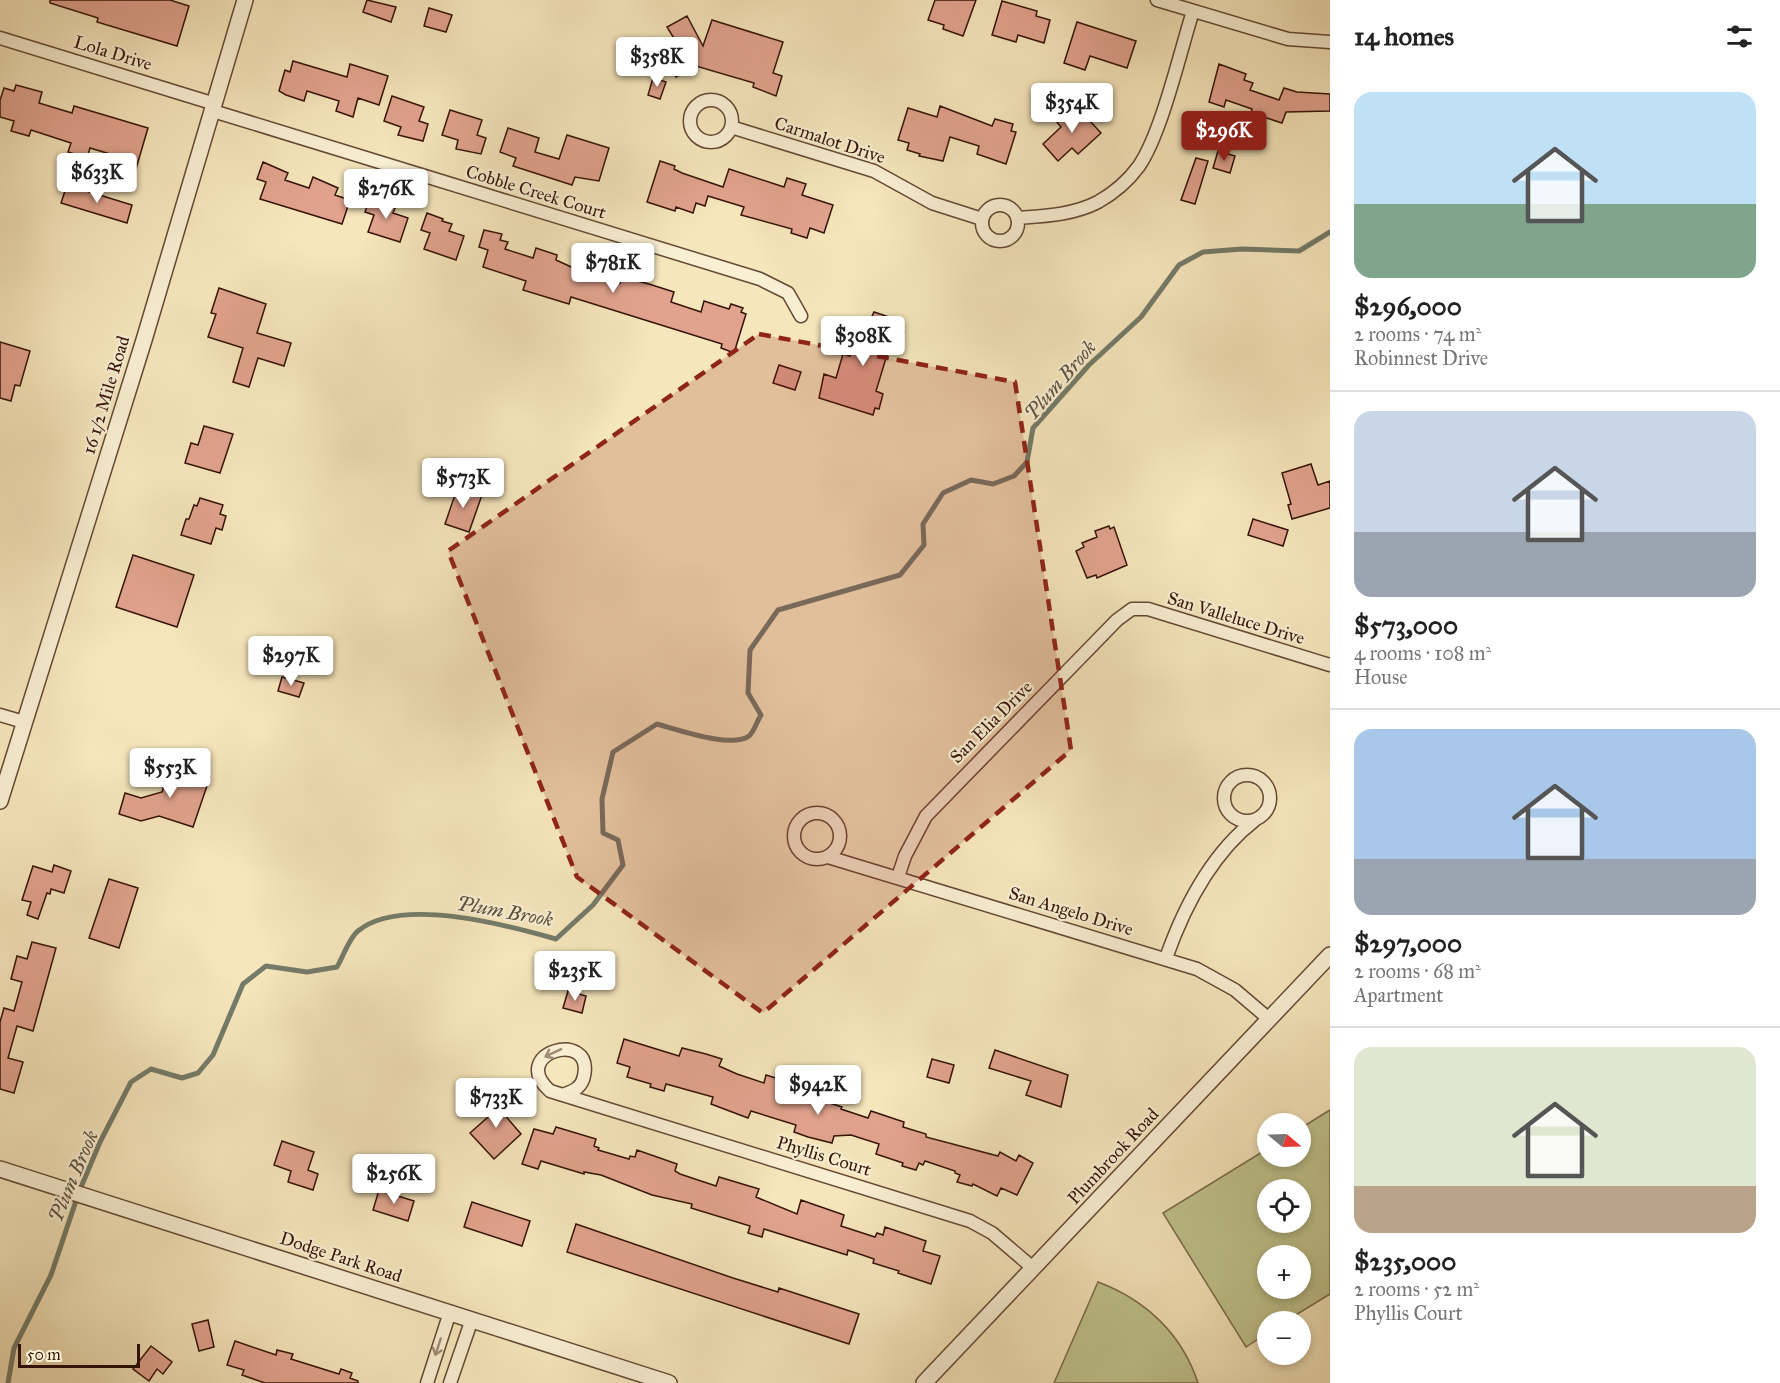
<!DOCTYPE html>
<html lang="en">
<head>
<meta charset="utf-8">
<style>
	:root { --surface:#fff; --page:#f6f6f6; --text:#222; --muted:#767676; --line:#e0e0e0; --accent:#8f2418 }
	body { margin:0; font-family:"IM FELL Great Primer",serif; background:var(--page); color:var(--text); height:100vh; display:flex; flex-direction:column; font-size:22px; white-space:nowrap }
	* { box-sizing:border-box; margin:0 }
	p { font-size:20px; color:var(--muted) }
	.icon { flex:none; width:33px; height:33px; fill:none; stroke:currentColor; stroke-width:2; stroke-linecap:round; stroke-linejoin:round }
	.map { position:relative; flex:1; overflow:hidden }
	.drawer { display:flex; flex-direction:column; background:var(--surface); width:450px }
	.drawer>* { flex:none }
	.needle { width:39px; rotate:109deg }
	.tools { position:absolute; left:1257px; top:1113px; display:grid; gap:12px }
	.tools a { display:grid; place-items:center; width:54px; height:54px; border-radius:50%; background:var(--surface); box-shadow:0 3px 9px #0003; font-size:30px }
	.scale { position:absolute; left:18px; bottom:15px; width:122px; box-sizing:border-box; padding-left:6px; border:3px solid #351307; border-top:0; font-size:16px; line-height:21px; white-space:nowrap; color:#351307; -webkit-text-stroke:4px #f9efd3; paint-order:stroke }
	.price { position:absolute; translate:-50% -51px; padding:0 14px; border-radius:6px; background:#fff; color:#222; font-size:20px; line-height:39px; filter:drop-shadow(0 2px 3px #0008) }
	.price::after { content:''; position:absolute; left:50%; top:36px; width:18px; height:14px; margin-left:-9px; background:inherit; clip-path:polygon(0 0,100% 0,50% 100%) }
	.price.selected { background:var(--accent); color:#fff }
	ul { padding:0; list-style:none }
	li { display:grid; align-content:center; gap:12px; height:318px; padding:0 24px }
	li+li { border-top:2px solid var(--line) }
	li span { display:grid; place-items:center; height:186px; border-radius:18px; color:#555 }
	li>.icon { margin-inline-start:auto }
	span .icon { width:108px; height:108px; fill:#fffc; stroke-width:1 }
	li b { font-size:26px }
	h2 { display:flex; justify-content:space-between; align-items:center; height:72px; padding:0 24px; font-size:26px }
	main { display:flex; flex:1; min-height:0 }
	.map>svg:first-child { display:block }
	.green { fill:#c0c48e; stroke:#7a6c4a; stroke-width:1.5; fill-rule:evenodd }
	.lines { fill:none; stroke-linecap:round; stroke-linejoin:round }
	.stream { stroke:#747b69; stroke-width:5 }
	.building { fill:#e1a38e; stroke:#351307; stroke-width:1.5 }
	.minor-casing { stroke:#654834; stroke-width:15 }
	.tertiary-casing { stroke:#654834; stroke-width:18 }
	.minor { stroke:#f9efd3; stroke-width:12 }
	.tertiary { stroke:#f9efd3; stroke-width:15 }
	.oneway { stroke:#a18c77 }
	.marked { fill:#8f2418; fill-opacity:0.2; stroke:#8f2418; stroke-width:4.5; stroke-dasharray:12 8; stroke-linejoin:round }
	.labels { text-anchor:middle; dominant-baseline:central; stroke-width:4.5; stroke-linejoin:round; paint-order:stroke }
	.street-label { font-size:18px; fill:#351307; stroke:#f9efd3 }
	.water-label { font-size:20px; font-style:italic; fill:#5a5040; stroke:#f9efd3 }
</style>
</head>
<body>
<main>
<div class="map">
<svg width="1330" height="1383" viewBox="0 0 1330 1383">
	<rect width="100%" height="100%" fill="#f6e6bc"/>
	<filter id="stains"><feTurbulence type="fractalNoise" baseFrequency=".00333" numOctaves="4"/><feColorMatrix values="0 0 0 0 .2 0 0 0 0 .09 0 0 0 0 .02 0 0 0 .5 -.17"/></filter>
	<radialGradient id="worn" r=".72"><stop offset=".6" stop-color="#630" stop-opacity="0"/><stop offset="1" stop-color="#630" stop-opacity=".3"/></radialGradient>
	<path class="green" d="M1330 1110V1294L1286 1321 1268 1322 1267 1333 1246 1347 1163 1213 1267 1149 1268 1156H1300L1301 1128ZM1268 1190H1300V1222H1268ZM1268 1256H1300V1288H1268Z
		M1098 1282C1146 1300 1182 1334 1198 1383H1054Z"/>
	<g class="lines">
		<path class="stream" d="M8 1383 14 1348 51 1275 79 1192 100 1142 131 1082 151 1069 182 1078 198 1073 213 1055 243 984 266 966 307 972 337 967C343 957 349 938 358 931 400 896 507 925 556 939L593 905 623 865 618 840 603 833 602 799 613 752 657 724C676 729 732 749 749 736 754 732 757 721 761 715L748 693 750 650 778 610 900 575 924 545 923 524 943 493 971 480 993 484 1014 476 1027 462 1033 428 1089 365 1141 317 1179 265 1203 252 1242 249 1299 251 1330 232"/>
	</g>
	<path class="building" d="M50 0H170L189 6 177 46 97 22 98 18 50 3Z
		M367 0 396 7 391 22 363 12Z
		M935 0H976L963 36 943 29 944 25 928 20Z
		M1002 1 1037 11 1036 16 1050 20 1044 43 1018 35 1016 42 992 35Z
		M429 8 452 15 446 32 424 26Z
		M687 16 703 46 712 20 783 42 773 73 782 76 776 96 753 87 754 83 696 66 676 77 660 48 675 40 667 27Z
		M1077 22 1136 41 1127 68 1090 56 1085 70 1064 63Z
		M293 61 347 77 350 64 388 76 379 105 358 98 353 117 336 111 339 101 307 91 304 101 286 95 279 91 285 70 290 72Z
		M1219 64 1246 74 1244 80 1253 83 1250 90 1279 100 1284 88 1297 92 1330 94V111L1286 112 1282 123 1251 113 1252 109 1226 100 1224 107 1209 102Z
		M653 78 666 82 660 99 648 95Z
		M16 85 42 92 39 103 72 113 74 106 148 128 135 172 117 166 120 157 90 148 87 158 68 152 71 143 31 130 29 136 11 131 14 121 0 117V100L4 88 14 91Z
		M392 96 424 107 419 121 428 124 423 141 398 135 401 127 384 121Z
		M940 106 992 126 995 119 1013 124 1011 131 1016 132 1006 164 977 154 979 146 950 137 943 161 919 156 920 154 907 150 909 143 898 140 908 108 937 117Z
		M1070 108 1075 113 1079 109 1101 133 1078 154 1072 148 1058 161 1043 144 1061 127 1056 121Z
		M450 110 482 120 477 135 486 138 481 154 456 149 458 140 442 135Z
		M508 128 539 138 535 152 559 159 567 135 609 148 599 181 575 177 572 185 513 166 516 158 500 152Z
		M1218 151 1235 156 1230 173 1213 168Z
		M1196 158 1208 161 1195 204 1181 200Z
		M660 161 675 166 674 169 682 173 723 187 729 169 784 187 787 178 806 184 802 195 833 205 824 233 810 228 807 238 791 233 792 229 741 215 744 207 708 196 705 206 696 203 693 213 676 207 675 211 647 202Z
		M263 162 288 173 285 180 309 188 313 177 338 188 335 195 350 200 342 224 260 199 266 182 257 179Z
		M67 185 132 205 127 223 61 203Z
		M371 195 396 206 393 213 408 218 400 242 368 232 374 215 365 212Z
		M427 213 443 219 442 221 452 224 449 231 464 236 456 260 424 249 430 233 421 230Z
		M484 230 502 234 500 240 508 242 505 249 533 258 536 248 557 255 556 260 580 271 620 283 622 277 649 284 674 292 671 302 701 312 704 301 729 309 731 304 743 308 741 312 746 314 734 353 721 348 722 344 571 297 569 304 523 290 526 281 483 267 488 250 479 247Z
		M219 288 266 304 257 333 291 343 284 366 258 358 249 387 233 382 243 348 208 337 216 314 211 313Z
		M874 312 898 320 895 328 904 331 899 347 890 345 876 391 883 394 879 409 875 408 873 415 819 398 824 374 836 378 843 354 850 356 860 325 867 327Z
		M0 342 30 351 20 386 15 385 11 401 0 398Z
		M779 365 801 372 795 390 773 383Z
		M204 426 233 434 220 473 185 463 191 443 198 445Z
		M1311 464 1318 485 1330 481V508L1292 519 1288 505 1291 504 1282 473Z
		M458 486 482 495 469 532 445 524Z
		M200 498 223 505 220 514 226 516 222 530 216 528 211 544 181 535 186 519H189L194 505 197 506Z
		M1253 519 1288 530 1283 546 1248 535Z
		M1109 526 1110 529 1114 527 1127 565 1097 578 1096 575 1087 578 1076 551 1084 547 1082 543 1097 537 1095 531Z
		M133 555 194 575 177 627 116 607Z
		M282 677 304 683 299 697 278 691Z
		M175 765 210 777 193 827 159 816 141 821 119 814 125 793 141 798 162 792 167 776 171 777Z
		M54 865 71 871 64 893 51 889 50 894 47 893 38 919 27 915 31 902 22 900 33 866 52 872Z
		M109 879 138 888 119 948 89 938Z
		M32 942 56 948 33 1031 17 1026 8 1058 23 1062 14 1093 0 1089V1022L4 1008 14 1011 22 982 11 979 17 956 27 959Z
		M568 991 586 996 582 1013 563 1008Z
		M624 1039 679 1056 682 1048 706 1054 722 1059 719 1066 737 1074 764 1083 766 1075 804 1087 802 1094 842 1107 841 1109 868 1118 871 1111 904 1122 903 1127 926 1134V1137L998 1156 1000 1152 1016 1161 1019 1155 1033 1163 1017 1195 1001 1188 997 1196 973 1184 972 1186 957 1182 960 1175 955 1173V1171L925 1161 923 1165 919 1163 916 1170 902 1166 903 1163 876 1154 879 1144 851 1135 834 1136 832 1143 808 1137 794 1132 796 1125 751 1111 748 1118 711 1104 713 1097 666 1084 664 1091 650 1087 651 1084 627 1077 630 1067 617 1063Z
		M995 1050 1068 1075 1061 1107 1026 1095 1031 1081 989 1068Z
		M932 1059 954 1065 949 1083 927 1077Z
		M498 1096 509 1108 503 1113 521 1134 494 1159 470 1133 488 1117 482 1111Z
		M556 1127 596 1139 594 1146 599 1148 598 1150 629 1159 630 1156 635 1157 637 1150 677 1164 675 1171 680 1174 716 1186 719 1177 759 1189 756 1197 797 1214 801 1200 844 1215 841 1226 875 1237 877 1233 883 1235 885 1227 926 1241 923 1251 940 1256 931 1284 898 1273 899 1271 873 1263 874 1259 848 1250 847 1255 764 1229 762 1237 748 1233 750 1226 691 1208 692 1204 652 1195 601 1175 584 1172V1174L541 1161 538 1169 522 1164 534 1129 553 1134Z
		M282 1141 314 1152 308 1170 318 1174 313 1190 288 1182 291 1171 274 1165Z
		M360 1165 379 1171 374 1188 355 1182Z
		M379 1190 414 1201 408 1221 373 1210Z
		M472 1202 530 1221 522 1246 464 1227Z
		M576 1224 733 1278 778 1292 779 1288 859 1314 849 1344 567 1252Z
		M208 1320 214 1347 199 1351 192 1324Z
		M235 1341 276 1355 277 1350 293 1354 291 1359 339 1374 341 1369 352 1373 350 1378 358 1381V1383H265L242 1375 244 1370 227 1365Z
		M151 1346 172 1362 163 1374 157 1369 149 1381 133 1369Z"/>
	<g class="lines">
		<g class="minor-casing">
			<path id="minor" d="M1157 0 1288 39 1330 42
				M0 38 215 104
				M690 121a21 21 0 1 1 42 0a21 21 0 1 1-42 0Z
				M213 111 760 279 788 293 801 316
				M731 127 874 171 932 203 982 219
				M982 223a18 18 0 1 1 36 0a18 18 0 1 1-36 0Z
				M1017 218C1044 216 1073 215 1098 202 1114 193 1128 181 1139 166 1162 132 1180 52 1193 11
				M0 715 24 722
				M1224 798a23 23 0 1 1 46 0a23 23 0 1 1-46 0Z
				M794 836a23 23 0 1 1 46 0a23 23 0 1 1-46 0Z
				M828 857 1197 969 1235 990 1269 1019
				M898 877 905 856 926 816 1117 620 1132 609H1148L1330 665
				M1166 958C1184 907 1211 854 1255 820
				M565 1094C574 1091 582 1087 584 1076 594 1028 507 1053 550 1091L970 1221 992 1233 1033 1268
				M427 1383 450 1312
				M450 1383 472 1319"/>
		</g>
		<g class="tertiary-casing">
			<path id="tertiary" d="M0 801 144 340 245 0
				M0 1169 669 1383
				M924 1383 1330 955"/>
		</g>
		<use href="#minor" class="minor"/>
		<use href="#tertiary" class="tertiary"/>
	</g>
	<defs><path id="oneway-shaft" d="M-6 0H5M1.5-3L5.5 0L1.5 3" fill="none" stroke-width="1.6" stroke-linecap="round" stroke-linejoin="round" transform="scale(1.5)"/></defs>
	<g class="oneway">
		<use href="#oneway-shaft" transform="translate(553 1053) rotate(155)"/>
		<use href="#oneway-shaft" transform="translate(438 1347) rotate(108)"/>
	</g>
	<path class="marked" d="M759 334 1015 382 1071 750 763 1013 577 877 448 551Z"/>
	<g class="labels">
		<g class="street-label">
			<text transform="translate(113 53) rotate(17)">Lola Drive</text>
			<text transform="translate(830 140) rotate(18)">Carmalot Drive</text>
			<text transform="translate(536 192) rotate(17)">Cobble Creek Court</text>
			<text transform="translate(106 395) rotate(-73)">16 1/2 Mile Road</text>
			<text transform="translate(1236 618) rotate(17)">San Valleluce Drive</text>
			<text transform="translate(991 722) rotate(-45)">San Elia Drive</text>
			<text transform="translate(1071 911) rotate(17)">San Angelo Drive</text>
			<text transform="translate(824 1156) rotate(17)">Phyllis Court</text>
			<text transform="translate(1113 1156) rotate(-47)">Plumbrook Road</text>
			<text transform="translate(341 1257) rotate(18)">Dodge Park Road</text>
		</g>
		<g class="water-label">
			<text transform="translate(1060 380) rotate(-49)">Plum Brook</text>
			<text transform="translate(505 911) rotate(10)">Plum Brook</text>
			<text transform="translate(73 1176) rotate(-67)">Plum Brook</text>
		</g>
	</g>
	<rect width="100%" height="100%" filter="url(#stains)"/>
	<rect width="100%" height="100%" fill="url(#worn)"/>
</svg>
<div class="tools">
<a><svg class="needle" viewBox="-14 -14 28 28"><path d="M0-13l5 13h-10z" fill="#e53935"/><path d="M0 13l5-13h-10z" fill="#767676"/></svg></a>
<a><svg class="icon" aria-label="locate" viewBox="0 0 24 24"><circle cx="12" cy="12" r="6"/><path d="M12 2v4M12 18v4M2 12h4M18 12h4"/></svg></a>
<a>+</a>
<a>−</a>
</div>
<div class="scale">50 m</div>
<b class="price" style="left:657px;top:88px">$358K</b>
<b class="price" style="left:1072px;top:134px">$354K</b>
<b class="price selected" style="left:1224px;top:162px">$296K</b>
<b class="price" style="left:97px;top:204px">$633K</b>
<b class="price" style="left:386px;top:220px">$276K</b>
<b class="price" style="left:613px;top:294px">$781K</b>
<b class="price" style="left:863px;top:367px">$308K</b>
<b class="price" style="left:463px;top:509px">$573K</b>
<b class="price" style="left:291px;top:687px">$297K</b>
<b class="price" style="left:170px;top:799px">$553K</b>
<b class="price" style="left:575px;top:1002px">$235K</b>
<b class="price" style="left:818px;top:1116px">$942K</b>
<b class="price" style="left:496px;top:1129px">$733K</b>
<b class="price" style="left:394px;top:1205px">$256K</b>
</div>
<section class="drawer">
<h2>14 homes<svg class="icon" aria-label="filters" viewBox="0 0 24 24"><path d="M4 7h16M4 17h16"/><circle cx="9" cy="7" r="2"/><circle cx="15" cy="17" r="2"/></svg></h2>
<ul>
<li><span style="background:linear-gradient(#bfe0f5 60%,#7fa58c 0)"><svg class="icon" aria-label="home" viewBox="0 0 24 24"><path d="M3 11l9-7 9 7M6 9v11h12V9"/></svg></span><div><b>$296,000</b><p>2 rooms · 74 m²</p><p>Robinnest Drive</p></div></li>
<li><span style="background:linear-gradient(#c9d6e8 65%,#9aa5b1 0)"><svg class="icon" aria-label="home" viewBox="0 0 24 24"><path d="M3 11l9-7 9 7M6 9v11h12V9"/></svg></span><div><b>$573,000</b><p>4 rooms · 108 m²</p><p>House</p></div></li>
<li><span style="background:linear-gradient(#a9c7e8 70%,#9aa5b1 0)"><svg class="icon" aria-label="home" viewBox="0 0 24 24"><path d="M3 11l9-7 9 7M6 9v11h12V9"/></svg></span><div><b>$297,000</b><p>2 rooms · 68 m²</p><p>Apartment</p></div></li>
<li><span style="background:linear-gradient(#dfe7d0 75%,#b9a48a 0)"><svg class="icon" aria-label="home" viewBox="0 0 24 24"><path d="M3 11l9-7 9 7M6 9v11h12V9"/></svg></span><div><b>$235,000</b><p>2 rooms · 52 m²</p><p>Phyllis Court</p></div></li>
</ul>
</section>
</main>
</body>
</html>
